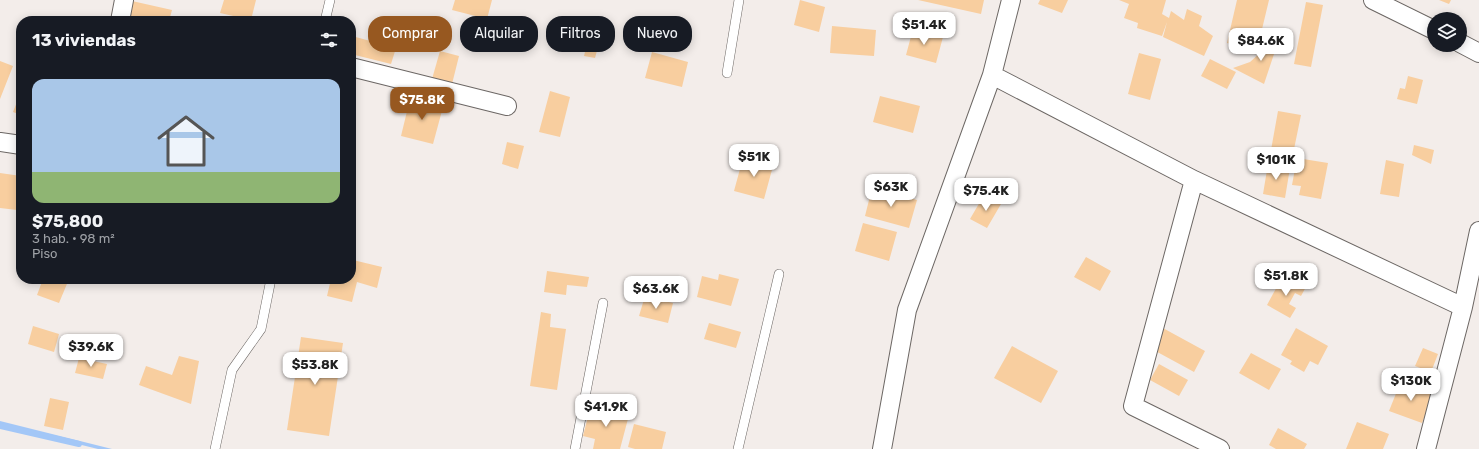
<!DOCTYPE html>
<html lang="es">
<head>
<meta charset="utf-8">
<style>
	:root { --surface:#171b24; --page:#20242c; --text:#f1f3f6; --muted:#9ea1a6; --accent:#975820 }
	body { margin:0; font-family:Rubik,sans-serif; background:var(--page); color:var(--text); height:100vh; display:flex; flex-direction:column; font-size:15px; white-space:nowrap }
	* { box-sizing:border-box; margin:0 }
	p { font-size:13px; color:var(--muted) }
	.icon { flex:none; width:22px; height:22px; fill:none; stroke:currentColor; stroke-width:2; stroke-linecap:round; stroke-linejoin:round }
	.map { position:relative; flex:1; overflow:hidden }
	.panel { position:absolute; left:16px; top:16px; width:340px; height:268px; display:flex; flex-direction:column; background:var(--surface); border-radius:16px; box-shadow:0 2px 10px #0003 }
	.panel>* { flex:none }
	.guide { position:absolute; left:368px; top:16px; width:380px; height:36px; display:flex; gap:8px }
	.controls { position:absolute; left:1427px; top:12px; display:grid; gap:8px }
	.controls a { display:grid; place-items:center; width:40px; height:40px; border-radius:50%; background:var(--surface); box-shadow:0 2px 10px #0003; font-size:20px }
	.price { position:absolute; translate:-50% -34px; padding:0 9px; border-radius:8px; background:#fff; color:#222; font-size:13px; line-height:26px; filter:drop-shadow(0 1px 2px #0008) }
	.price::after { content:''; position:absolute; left:50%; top:24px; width:12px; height:9px; margin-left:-6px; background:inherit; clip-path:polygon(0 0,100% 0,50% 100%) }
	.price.current { background:var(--accent); color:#fff }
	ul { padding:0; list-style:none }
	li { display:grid; align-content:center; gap:8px; height:212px; padding:0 16px }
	li span { display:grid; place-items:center; height:124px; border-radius:12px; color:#555 }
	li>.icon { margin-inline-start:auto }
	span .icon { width:72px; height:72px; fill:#fffc; stroke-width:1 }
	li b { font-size:17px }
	h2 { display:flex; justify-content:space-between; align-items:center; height:48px; padding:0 16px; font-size:17px }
	.tag { padding:0 14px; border-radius:16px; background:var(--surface); box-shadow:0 2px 10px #0003; font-size:14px; line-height:36px }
	.tag.current { background:var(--accent); color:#fff }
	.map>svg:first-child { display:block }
	.water { fill:#a3c7f7 }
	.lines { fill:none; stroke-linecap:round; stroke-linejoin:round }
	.stream { stroke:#a3c7f7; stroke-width:6 }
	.building { fill:#f8ce9f }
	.service-casing { stroke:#6c6764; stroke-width:10 }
	.minor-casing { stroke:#6c6764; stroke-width:20 }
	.service { stroke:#fff; stroke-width:9 }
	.minor { stroke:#fff; stroke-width:18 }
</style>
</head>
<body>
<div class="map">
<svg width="1479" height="449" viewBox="0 0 1479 449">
	<rect width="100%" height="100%" fill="#f3edea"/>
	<path class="water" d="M0 421 112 449H98L0 425Z"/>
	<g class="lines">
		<path class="stream" d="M0 426 79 444"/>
	</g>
	<path class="building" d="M224 0H256L251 20 220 13Z
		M455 0H492L487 19 452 10Z
		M800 0 825 7 819 32 794 25Z
		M918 0H984L981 14Z
		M1040 0H1068L1062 13 1038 4Z
		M1119 0H1166L1162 14 1169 18 1171 11 1184 20 1187 9 1202 16 1199 26 1213 36 1204 56 1163 37 1167 22 1162 36 1137 28 1138 23 1124 18 1129 4Z
		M1237 0H1269L1257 50 1227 43Z
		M1439 0H1451L1449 4Z
		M132 1 172 10 169 21H127Z
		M1306 2 1323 5 1311 67 1294 64Z
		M592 23 604 25 595 58 584 56Z
		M832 26 876 30 874 56 830 53Z
		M913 29 943 37 936 63 906 55Z
		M352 36 396 48 391 64 351 54Z
		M1263 39H1279L1264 84 1233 68 1250 62 1260 53Z
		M440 51 459 56 452 84 432 79Z
		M652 52 688 62 682 87 645 78Z
		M1139 53 1161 59 1150 100 1128 94Z
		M1210 59 1236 72 1227 89 1201 76Z
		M0 61 13 66 0 99Z
		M1408 76 1423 80 1417 104 1397 99 1400 88 1405 89Z
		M550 91 570 97 560 137 539 132Z
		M21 92V115L13 112Z
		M880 96 920 106 913 133 873 122Z
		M410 99 443 107 433 144 401 136Z
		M1278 111 1301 115 1293 154 1271 150Z
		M507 142 524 146 518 169 502 164Z
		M1414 145 1434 150 1431 164 1412 155Z
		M743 158 773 166 764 199 734 191Z
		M1297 158 1328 163 1321 199 1299 195 1301 186 1292 185Z
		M1386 160 1404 164 1399 197 1380 194Z
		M1268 164 1290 168 1285 198 1263 194Z
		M0 173 21 176 17 210 0 208Z
		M872 188 917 200 909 228 865 216Z
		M984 195 1001 204 987 228 970 219Z
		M863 223 897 232 889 261 855 251Z
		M1086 257 1111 271 1100 291 1074 277Z
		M353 260 382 267 377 288 357 282 352 302 327 296 331 279 348 280 351 279V269Z
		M547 271 589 277 587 287 567 285 566 295 544 292Z
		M719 274 739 279 731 306 697 297 702 276 718 280Z
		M1295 278 1307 285 1301 296 1295 293 1289 304 1296 308 1290 318 1267 305 1280 281 1290 286Z
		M43 279H69L59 303 37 295Z
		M645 296 673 303 668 323 639 316Z
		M541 312 551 314 550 327 566 329 557 390 530 386Z
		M709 323 741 332 736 348 704 339Z
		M33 326 59 334 54 352 28 344Z
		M1161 327 1205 351 1194 372 1150 348Z
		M1296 328 1328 346 1318 365 1310 361 1304 372 1290 364 1292 361 1281 355Z
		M301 337 343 343 329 436 287 430Z
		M1012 346 1058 371 1041 403 994 378Z
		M1423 348 1438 354 1431 372 1415 366Z
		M1251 353 1281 369 1269 390 1239 373Z
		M179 356 199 361 191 404 139 385 146 366 172 375Z
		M79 358 107 364 103 379 75 373Z
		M1159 364 1188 380 1179 396 1150 380Z
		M1401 381 1433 394 1422 423 1389 411Z
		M50 398 69 402 63 430 44 426Z
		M591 405 629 415 620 449H593L595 439 583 436Z
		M1357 422 1389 434 1383 449H1346Z
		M634 424 666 432 662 449H635L628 447Z
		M1278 428 1307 444 1304 449H1276L1269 445Z"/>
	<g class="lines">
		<g class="service-casing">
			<path id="service" d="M325 21 330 0
				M727 73 739 0
				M215 449 232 370 261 329 271 279
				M575 449 603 303
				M738 449 779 274"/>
		</g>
		<g class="minor-casing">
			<path id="minor" d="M1373 0 1434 30
				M120 21 124 0
				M1460 43 1479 53
				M351 67 507 106
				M992 75 1194 180 1463 307
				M0 142 21 145
				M1194 180 1133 406 1220 449
				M882 449 907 310 992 75 1011 0
				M1426 449 1463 307 1479 231"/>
		</g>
		<use href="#service" class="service"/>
		<use href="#minor" class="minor"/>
	</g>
</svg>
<div class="controls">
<a><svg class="icon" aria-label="layers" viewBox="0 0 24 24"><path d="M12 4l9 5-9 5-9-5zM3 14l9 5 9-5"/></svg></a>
</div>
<b class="price" style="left:924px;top:46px">$51.4K</b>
<b class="price" style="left:1261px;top:62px">$84.6K</b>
<b class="price current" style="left:422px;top:121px">$75.8K</b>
<b class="price" style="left:754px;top:178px">$51K</b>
<b class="price" style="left:1276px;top:181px">$101K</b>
<b class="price" style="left:891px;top:208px">$63K</b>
<b class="price" style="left:986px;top:212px">$75.4K</b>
<b class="price" style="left:1286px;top:297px">$51.8K</b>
<b class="price" style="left:656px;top:310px">$63.6K</b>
<b class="price" style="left:91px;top:368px">$39.6K</b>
<b class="price" style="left:315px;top:386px">$53.8K</b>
<b class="price" style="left:1411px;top:402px">$130K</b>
<b class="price" style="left:606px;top:428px">$41.9K</b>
<div class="guide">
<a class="tag current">Comprar</a>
<a class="tag">Alquilar</a>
<a class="tag">Filtros</a>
<a class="tag">Nuevo</a>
</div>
<section class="panel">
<h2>13 viviendas<svg class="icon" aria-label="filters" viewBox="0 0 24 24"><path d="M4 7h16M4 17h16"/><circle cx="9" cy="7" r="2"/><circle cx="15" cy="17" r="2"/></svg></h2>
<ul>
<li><span style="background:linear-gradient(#a9c7e8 75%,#8fb573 0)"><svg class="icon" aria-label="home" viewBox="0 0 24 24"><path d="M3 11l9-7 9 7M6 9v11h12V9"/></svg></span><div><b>$75,800</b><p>3 hab. · 98 m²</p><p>Piso</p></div></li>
</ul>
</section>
</div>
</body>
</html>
